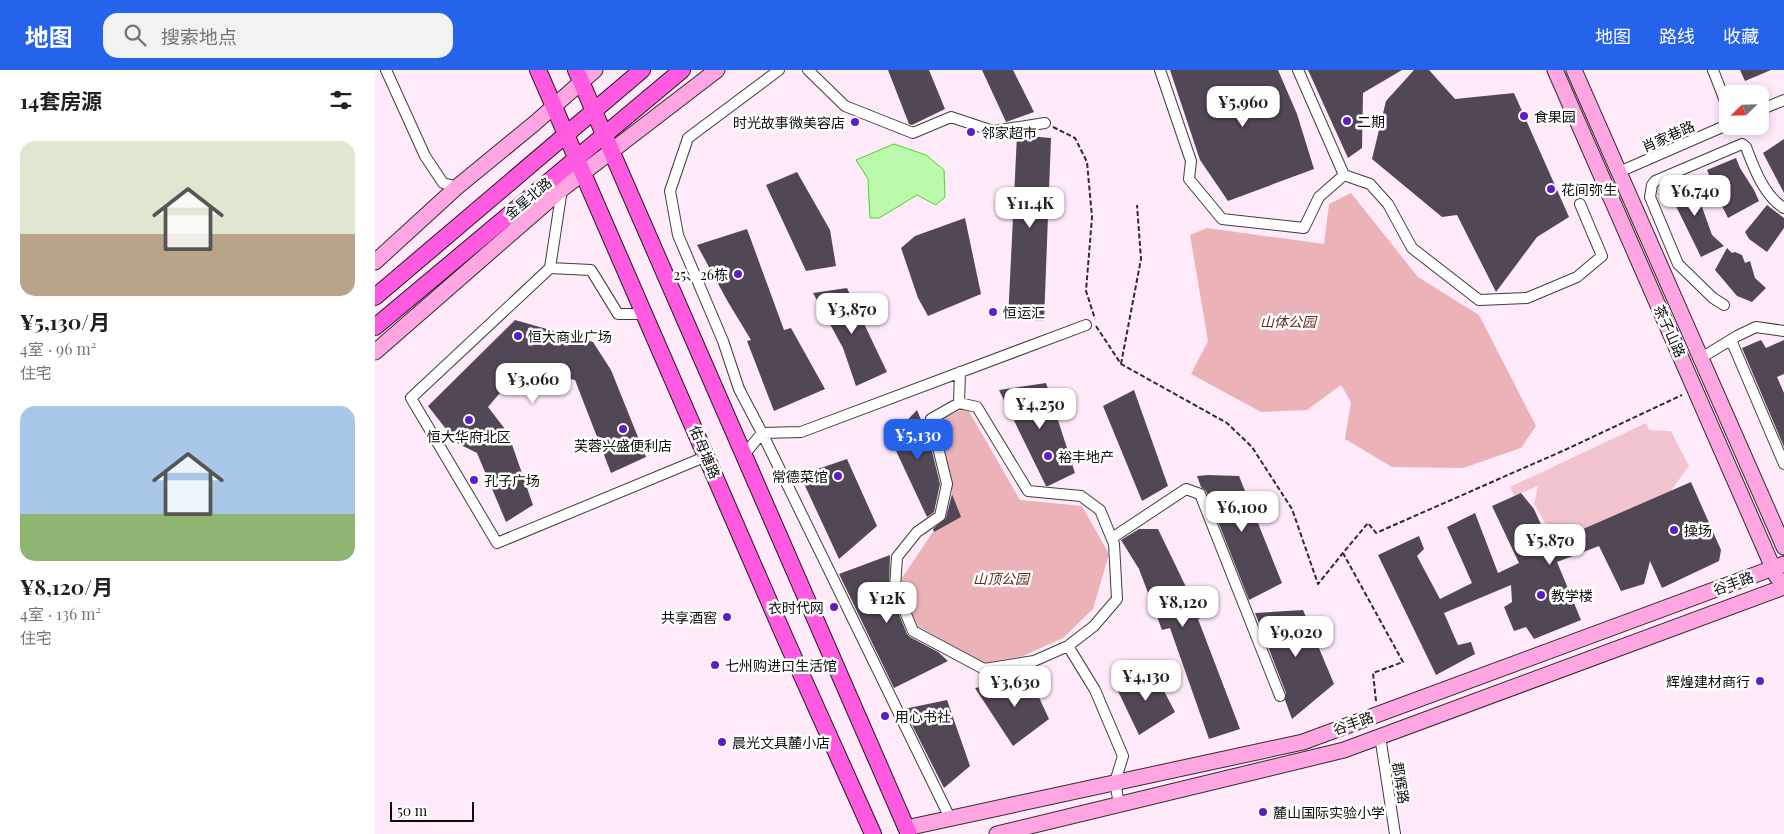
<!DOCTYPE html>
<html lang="zh">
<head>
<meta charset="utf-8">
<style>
	:root { --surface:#fff; --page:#f2f2f2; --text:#202124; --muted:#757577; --accent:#2563eb }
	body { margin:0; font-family:"Playfair Display","Noto Sans SC",serif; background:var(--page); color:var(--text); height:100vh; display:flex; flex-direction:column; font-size:19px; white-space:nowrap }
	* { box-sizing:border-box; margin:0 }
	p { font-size:16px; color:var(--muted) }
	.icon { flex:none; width:28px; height:28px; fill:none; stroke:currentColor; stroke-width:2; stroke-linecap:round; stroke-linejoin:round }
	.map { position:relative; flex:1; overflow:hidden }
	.sheet { display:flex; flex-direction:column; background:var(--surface); width:375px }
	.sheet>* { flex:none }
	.needle { width:32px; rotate:247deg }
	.controls { position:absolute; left:1344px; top:15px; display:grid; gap:10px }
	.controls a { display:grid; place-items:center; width:50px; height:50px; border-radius:10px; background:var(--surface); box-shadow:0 2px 8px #0003; font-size:25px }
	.scale { position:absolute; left:15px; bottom:12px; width:84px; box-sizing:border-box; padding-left:5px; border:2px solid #0b0b0b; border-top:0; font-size:14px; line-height:18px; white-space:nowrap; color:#0b0b0b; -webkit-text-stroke:4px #fff; paint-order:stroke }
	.price { position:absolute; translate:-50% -42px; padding:0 11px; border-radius:10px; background:#fff; color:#222; font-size:16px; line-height:32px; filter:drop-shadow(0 1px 2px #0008) }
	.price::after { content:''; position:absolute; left:50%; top:30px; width:15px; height:11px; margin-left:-8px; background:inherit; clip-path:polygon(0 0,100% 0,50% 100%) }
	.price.selected { background:var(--accent); color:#fff }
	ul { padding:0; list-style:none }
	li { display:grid; align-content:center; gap:10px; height:265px; padding:0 20px }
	li span { display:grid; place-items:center; height:155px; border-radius:15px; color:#555 }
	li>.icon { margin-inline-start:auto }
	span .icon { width:90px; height:90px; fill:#fffc; stroke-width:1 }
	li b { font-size:21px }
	h2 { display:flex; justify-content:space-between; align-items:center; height:60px; padding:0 20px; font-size:21px }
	header { display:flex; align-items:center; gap:30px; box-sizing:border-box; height:70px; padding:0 25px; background:var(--accent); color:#fff }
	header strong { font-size:24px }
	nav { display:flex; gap:28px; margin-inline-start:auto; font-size:18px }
	.search { width:350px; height:45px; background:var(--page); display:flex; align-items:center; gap:12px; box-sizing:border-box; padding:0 18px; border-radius:15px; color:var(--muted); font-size:19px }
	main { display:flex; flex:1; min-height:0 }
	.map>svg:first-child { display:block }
	.green { fill:#ebb2b7 }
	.pitch { fill:#f2c4ce }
	.water { fill:#bbf9ab; stroke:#4bd42e }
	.building { fill:#524755 }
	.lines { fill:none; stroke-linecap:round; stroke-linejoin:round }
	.street-casing { stroke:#3e3e3e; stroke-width:12 }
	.secondary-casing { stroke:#2d2d2d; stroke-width:17 }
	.primary-casing { stroke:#1c1c1c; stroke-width:18 }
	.path { stroke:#2d2d2d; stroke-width:2; stroke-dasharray:5 2.5; stroke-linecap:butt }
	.street { stroke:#fff; stroke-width:10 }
	.secondary { stroke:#ffa5e2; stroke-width:15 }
	.primary { stroke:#ff5ae0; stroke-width:16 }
	.poi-dot { fill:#5c1dc2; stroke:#fff; stroke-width:2 }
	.labels { text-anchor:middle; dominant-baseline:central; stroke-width:5; stroke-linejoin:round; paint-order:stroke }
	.poi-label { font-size:14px; fill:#0b0b0b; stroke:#fff; text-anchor:start }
	.street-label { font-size:14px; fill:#0b0b0b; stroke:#fff }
	.park-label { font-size:14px; font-style:italic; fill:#662a19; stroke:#fff }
</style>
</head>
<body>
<header>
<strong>地图</strong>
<div class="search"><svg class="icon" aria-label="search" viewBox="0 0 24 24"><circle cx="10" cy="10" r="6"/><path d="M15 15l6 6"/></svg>搜索地点</div>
<nav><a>地图</a><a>路线</a><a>收藏</a></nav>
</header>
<main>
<section class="sheet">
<h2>14套房源<svg class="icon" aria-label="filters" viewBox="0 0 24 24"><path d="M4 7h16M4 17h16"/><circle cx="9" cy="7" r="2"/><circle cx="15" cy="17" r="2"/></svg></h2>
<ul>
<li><span style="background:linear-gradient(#dfe7d0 60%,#b9a48a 0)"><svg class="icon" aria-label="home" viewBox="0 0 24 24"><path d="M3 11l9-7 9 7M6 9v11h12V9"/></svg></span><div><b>¥5,130/月</b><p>4室 · 96 m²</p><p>住宅</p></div></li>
<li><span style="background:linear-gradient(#a9c7e8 70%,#8fb573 0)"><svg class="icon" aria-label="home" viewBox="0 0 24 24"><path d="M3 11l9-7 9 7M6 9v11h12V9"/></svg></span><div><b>¥8,120/月</b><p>4室 · 136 m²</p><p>住宅</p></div></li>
</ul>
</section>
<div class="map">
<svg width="1409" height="764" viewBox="0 0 1409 764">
	<rect width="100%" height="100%" fill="#ffeafa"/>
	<path class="green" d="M976 123 1043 207 1104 245 1161 356 1146 378 1088 398 1017 397 970 369 976 332 966 315 932 340 886 342 816 304 833 271 815 165 832 158 949 174 954 134Z
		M592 338 645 430 707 436 734 484 718 539 688 568 648 586 608 593 543 556 520 518 579 431 564 369 568 348Z"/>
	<path class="pitch" d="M1271 353 1274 360 1296 361 1314 396 1295 422 1208 459 1194 462 1172 456 1159 434 1163 416 1139 426 1135 417Z"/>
	<path class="water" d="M519 74 551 85 569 100 570 127 561 135 542 125 504 148H495L493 109 481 90Z"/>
	<path class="building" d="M513 0H554L570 39 537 55 534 54Z
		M607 0H638L659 42 631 52Z
		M795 0H903L922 44 939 99 853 131 825 90Z
		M933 0H1027L988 23 987 78 973 88Z
		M1039 0H1054L1080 29 1139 23 1194 147 1162 167 1121 222 1082 145 1067 147 997 89 1011 31Z
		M1365 0H1396L1370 11Z
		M642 65 676 68 669 251 633 250Z
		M1409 69V123L1388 83Z
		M1361 88 1365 98 1379 120 1384 131 1353 148 1347 136 1351 132 1342 112 1338 114 1332 100Z
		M422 102 455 160 461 196 431 201 391 115Z
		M1320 106 1322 123 1337 165 1349 176 1326 187 1298 130 1303 113Z
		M1392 135 1409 148V158L1392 182 1374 169 1370 162Z
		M590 148 606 224 553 246 543 228 526 178 540 166Z
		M372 159 409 260 416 258 450 319 399 341 372 271 376 270 353 232 322 175Z
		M1352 178 1357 183 1360 182 1367 185 1370 193 1375 191 1380 208 1391 218 1377 232 1362 226 1340 200Z
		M472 218 512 302 481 316 468 278 438 223Z
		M140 250 218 272 236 300 271 387 236 403 200 310 146 298 113 337 133 363 158 435 131 452 102 383 82 373 53 336Z
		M1386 270 1391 278 1409 270V304L1402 307 1409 323V377L1367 278Z
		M671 313 700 403 673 416H671L624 320Z
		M759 320 793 416 767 431 728 336Z
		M542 340 554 369 565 414 559 442 552 447 515 368Z
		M472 389 502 456 464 489 425 405Z
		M833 405 864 406 907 513 874 530 831 421 826 417 822 406Z
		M1316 412 1346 480 1344 491 1287 518 1275 491 1269 514 1246 521 1224 476 1182 492 1206 550 1159 569 1151 557 1139 561 1129 537 1137 532 1136 515 1069 543 1083 575 1096 572 1100 584 1061 605 1003 485 1044 466 1049 479 1042 486 1065 529 1097 513 1072 457 1100 443 1123 503 1144 493 1117 436 1146 423 1159 439 1177 479 1211 467 1208 459Z
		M577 424 586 447 559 462 558 459 571 448Z
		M764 459H783L826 548 823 549 865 659 834 669 795 558 787 560 764 499 746 470Z
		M515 485 514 520 532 564 535 567 563 582 573 591 519 618 464 504Z
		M928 540 959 614 917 649 910 630 911 623 880 543Z
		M779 602 800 642 764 665 742 619Z
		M655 608 674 649 638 676 600 618Z
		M572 630 595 696 569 718 529 639Z"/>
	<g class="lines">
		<g class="street-casing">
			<path id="street" d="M11 0 50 86 68 113 82 117
				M404 0 313 68 295 121 303 165 348 271 364 319 387 363 426 362 711 255
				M433 0 470 36 538 63 576 47 618 61 670 53
				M785 0 816 91 814 109 847 149 929 158 944 127 969 105 995 114 1013 134 1037 178 1104 230 1152 228 1202 207 1227 186 1205 134
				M923 0 969 105
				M1338 0 1352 36
				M1385 40 1409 30
				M1244 102 1352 55
				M187 119 175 198 36 328 122 473 332 386
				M175 198 216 200 243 244H270
				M1349 235 1338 228 1303 194 1275 127 1277 115 1280 111 1367 74 1371 77C1379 98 1389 126 1409 138
				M1356 270 1409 394
				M1326 288 1362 266 1381 257 1409 261
				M584 333 585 302
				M368 386 387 363 575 748
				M737 468 811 419 825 424 905 626
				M693 576 719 556 742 529 739 474 725 440 706 426 653 421 602 337 584 333 556 349 572 414 565 446 542 462 522 487 520 518 538 561 609 599 659 591 693 576 720 620 748 686 740 712 744 734
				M1005 666 1020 764"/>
		</g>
		<g class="secondary-casing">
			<path id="secondary" d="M1180 0 1402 507
				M1199 0 1409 477
				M0 192 82 117 160 53 220 0
				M0 282 187 119 342 0
				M531 758 928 672 1409 494
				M622 764 969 680 1409 517"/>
		</g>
		<g class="primary-casing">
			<path id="primary" d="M163 0 410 568 498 764
				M201 0 534 764
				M0 227 267 0
				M0 257 307 0"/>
		</g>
		<path class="path" d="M678 57 700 68 712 92 717 147 711 221 720 249
			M721 256 746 294 852 353 877 377 917 439 943 514 968 483
			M746 294 766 189 762 135
			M1001 631 998 603 1028 592 968 483 993 453 1001 463 1192 379 1307 325"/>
		<use href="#street" class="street"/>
		<use href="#secondary" class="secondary"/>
		<use href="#primary" class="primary"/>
	</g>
	<g class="poi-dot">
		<circle cx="1149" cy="46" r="5"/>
		<circle cx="972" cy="51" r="5"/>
		<circle cx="480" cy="52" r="5"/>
		<circle cx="596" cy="62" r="5"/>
		<circle cx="1176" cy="119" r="5"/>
		<circle cx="363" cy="204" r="5"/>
		<circle cx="618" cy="242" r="5"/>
		<circle cx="143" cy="266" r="5"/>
		<circle cx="94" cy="350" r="5"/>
		<circle cx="248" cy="359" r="5"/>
		<circle cx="673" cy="386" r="5"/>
		<circle cx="463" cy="406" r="5"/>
		<circle cx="99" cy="410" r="5"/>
		<circle cx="1299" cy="460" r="5"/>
		<circle cx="1166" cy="525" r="5"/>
		<circle cx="459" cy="537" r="5"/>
		<circle cx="352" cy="547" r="5"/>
		<circle cx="340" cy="595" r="5"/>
		<circle cx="1385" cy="611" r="5"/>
		<circle cx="510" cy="646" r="5"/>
		<circle cx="347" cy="672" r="5"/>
		<circle cx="888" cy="742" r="5"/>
	</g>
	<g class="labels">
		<g class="poi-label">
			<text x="1159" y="46">食果园</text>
			<text x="982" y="51">二期</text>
			<text x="470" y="52" text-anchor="end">时光故事微美容店</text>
			<text x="606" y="62">邻家超市</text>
			<text x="1186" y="119">花间弥生</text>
			<text x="353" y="204" text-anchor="end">25、26栋</text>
			<text x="628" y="242">恒运汇</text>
			<text x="153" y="266">恒大商业广场</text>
			<text x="94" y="366" text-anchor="middle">恒大华府北区</text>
			<text x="248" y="375" text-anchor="middle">芙蓉兴盛便利店</text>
			<text x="683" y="386">裕丰地产</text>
			<text x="453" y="406" text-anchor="end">常德菜馆</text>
			<text x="109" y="410">孔子广场</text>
			<text x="1309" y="460">操场</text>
			<text x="1176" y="525">教学楼</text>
			<text x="449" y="537" text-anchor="end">衣时代网</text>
			<text x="342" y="547" text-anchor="end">共享酒窖</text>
			<text x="350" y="595">七州购进口生活馆</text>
			<text x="1375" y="611" text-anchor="end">辉煌建材商行</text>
			<text x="520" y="646">用心书社</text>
			<text x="357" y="672">晨光文具麓小店</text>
			<text x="898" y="742">麓山国际实验小学</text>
		</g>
		<g class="street-label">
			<text transform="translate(1293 66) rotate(-24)">肖家巷路</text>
			<text transform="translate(153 128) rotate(-40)">金星北路</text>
			<text transform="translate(1295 261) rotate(66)">茶子山路</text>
			<text transform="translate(330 382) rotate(67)">佑母塘路</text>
			<text transform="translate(1358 513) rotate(-20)">谷丰路</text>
			<text transform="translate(978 653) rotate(-20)">谷丰路</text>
			<text transform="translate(1026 713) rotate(81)">郡辉路</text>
		</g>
		<g class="park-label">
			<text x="913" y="251">山体公园</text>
			<text x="626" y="508">山顶公园</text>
		</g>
	</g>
</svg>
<div class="controls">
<a><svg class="needle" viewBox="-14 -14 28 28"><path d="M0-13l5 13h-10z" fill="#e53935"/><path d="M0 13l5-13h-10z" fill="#757577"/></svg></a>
</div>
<div class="scale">50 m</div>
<b class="price" style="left:868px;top:58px">¥5,960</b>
<b class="price" style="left:1320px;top:147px">¥6,740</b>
<b class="price" style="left:655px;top:159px">¥11.4K</b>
<b class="price" style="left:477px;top:265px">¥3,870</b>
<b class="price" style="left:158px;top:335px">¥3,060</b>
<b class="price" style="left:665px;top:360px">¥4,250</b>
<b class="price selected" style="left:543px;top:391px">¥5,130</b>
<b class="price" style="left:867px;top:463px">¥6,100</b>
<b class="price" style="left:1175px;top:496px">¥5,870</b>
<b class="price" style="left:512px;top:554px">¥12K</b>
<b class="price" style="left:808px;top:558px">¥8,120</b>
<b class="price" style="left:921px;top:588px">¥9,020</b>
<b class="price" style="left:771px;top:632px">¥4,130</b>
<b class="price" style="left:640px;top:638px">¥3,630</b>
</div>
</main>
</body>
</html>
